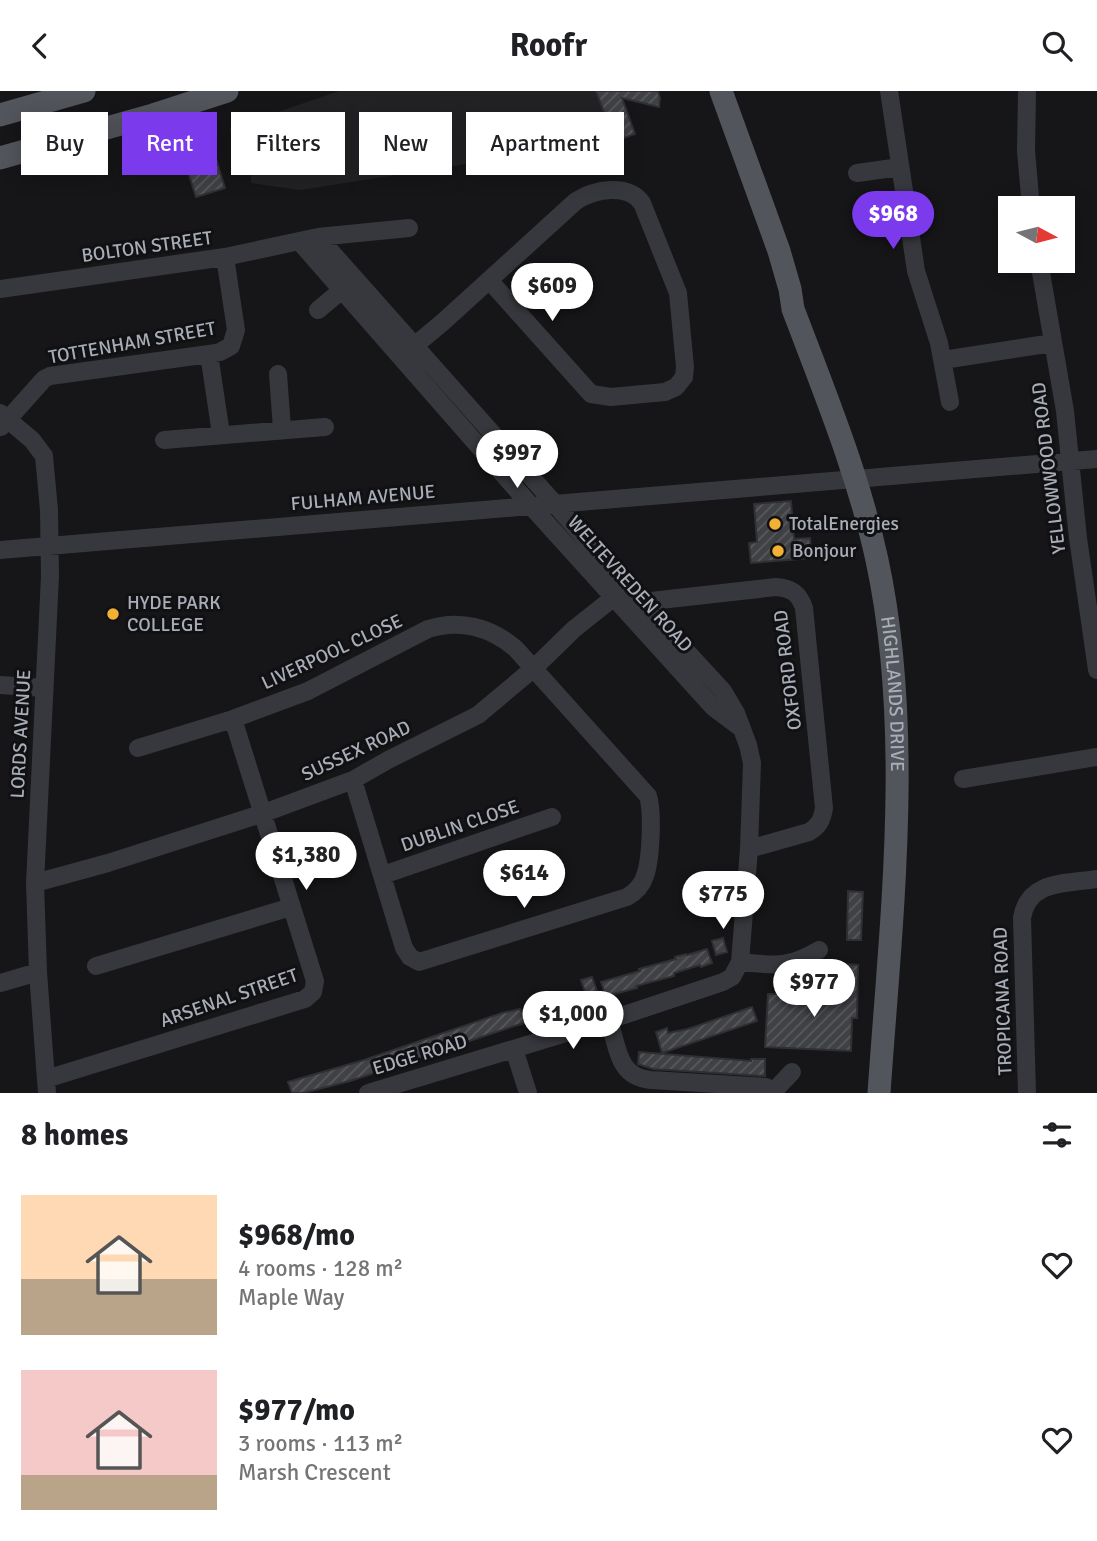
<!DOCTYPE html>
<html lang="en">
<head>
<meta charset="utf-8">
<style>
	:root { --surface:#fff; --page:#f6f6f6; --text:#202124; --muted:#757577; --accent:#7c3aed }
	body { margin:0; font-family:Signika,sans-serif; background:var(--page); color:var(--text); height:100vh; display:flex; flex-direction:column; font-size:26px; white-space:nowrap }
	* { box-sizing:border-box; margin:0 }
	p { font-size:23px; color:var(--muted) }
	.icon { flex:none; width:38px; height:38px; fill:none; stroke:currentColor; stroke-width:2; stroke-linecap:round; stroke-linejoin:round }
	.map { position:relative; height:1002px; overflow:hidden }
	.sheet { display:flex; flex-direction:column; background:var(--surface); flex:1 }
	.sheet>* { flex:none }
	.hud { position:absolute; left:21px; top:21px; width:700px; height:63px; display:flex; gap:14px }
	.needle { width:46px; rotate:97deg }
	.controls { position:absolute; left:998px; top:105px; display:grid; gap:14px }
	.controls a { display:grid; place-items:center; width:77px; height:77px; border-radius:0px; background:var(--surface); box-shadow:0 4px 18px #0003; font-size:35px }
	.price { position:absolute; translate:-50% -60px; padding:0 16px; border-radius:24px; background:#fff; color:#222; font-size:23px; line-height:46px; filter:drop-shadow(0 2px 4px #0008) }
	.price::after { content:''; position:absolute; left:50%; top:42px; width:21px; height:16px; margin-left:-10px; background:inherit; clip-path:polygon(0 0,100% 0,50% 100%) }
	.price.on { background:var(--accent); color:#fff }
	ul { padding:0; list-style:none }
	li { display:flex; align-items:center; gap:21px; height:175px; padding:0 21px }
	li span { display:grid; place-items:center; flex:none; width:196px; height:140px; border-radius:0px; color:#555 }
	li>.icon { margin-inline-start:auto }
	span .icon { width:84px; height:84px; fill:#fffc; stroke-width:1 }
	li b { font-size:30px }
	h2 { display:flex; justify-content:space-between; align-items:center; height:84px; padding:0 21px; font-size:30px }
	.pill { padding:0 24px; border-radius:0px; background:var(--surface); box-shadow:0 4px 18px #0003; font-size:24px; line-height:63px }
	.pill.on { background:var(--accent); color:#fff }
	header { display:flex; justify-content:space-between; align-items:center; height:91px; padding:0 21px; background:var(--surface); font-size:32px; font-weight:800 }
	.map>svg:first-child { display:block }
	.built { fill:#222225 }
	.building { fill:url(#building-hatch); stroke:#303034; stroke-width:2 }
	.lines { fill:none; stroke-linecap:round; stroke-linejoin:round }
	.minor { stroke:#37383d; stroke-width:18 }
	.major { stroke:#53555c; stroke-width:23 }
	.poi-dot { fill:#f2b134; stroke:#111113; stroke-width:2.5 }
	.labels { text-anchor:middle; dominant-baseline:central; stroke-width:6; stroke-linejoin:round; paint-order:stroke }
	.street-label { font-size:19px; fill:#a8adb8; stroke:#111113 }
	.poi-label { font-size:19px; fill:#a8adb8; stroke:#111113; text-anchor:start }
</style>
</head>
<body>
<header><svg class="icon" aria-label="back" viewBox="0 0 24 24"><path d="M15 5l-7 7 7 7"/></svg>Roofr<svg class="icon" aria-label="search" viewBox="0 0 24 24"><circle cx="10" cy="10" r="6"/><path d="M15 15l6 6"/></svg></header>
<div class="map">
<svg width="1097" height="1002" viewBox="0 0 1097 1002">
	<defs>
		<pattern id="building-hatch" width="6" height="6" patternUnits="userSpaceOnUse" patternTransform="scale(1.75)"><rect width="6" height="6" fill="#404145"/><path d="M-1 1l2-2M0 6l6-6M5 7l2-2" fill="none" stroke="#595a5e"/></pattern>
	</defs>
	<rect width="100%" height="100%" fill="#161618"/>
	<path class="built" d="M339 0H596L615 50 300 99 251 92V80L229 38Z"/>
	<path class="building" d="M596 0H658L660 7 659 16 622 7 635 43 615 50Z
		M213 58 225 97 196 106 184 68Z
		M791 410 794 448 810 447 812 467 751 472 749 452 757 451 754 413Z
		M848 800 863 801 861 849H847Z
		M723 847 727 861 716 864 712 850Z
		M707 858 712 872 701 876 700 874 674 882V885L636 895 637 897 606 905 601 891 640 880 639 878 676 868 675 866 686 863 687 864Z
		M844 873 858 874 857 927H852L851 960 765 956 768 903H802V907L842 909Z
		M592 886 597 900 586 904 581 889Z
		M577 903 582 918 534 932 533 930 514 935 350 990 303 1002H292L288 991 364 969 502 922 520 918 521 920Z
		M752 916 757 930 662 962 656 941 667 937 668 942 688 938Z
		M639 961 751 970V968H765V985L653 978 638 973Z"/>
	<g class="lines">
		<path class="minor" d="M889 0 916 180 939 252 950 311
			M1027 0 1026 60 1031 117
			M857 82 900 76
			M318 146 555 413 619 487 723 600 736 622 748 654 752 672 749 758 740 871 732 886 723 891 609 929 368 1002
			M299 150 531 415 713 616 741 637
			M1039 170 1065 320 1078 447 1097 579
			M0 198 225 166 318 146 409 137
			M318 219 342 199
			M209 263 221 343
			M401 266 443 231 576 110C595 98 628 92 642 112L678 202 685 276 684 286 676 296 665 301 611 306 591 303 489 189
			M943 269 1053 252
			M278 283 282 338
			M0 322 32 349 44 365 49 419 50 485 35 792 38 881 47 1002
			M1 336 44 288 50 285 209 263 220 261 231 255 236 239 225 166
			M164 349 325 336
			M0 459 1097 368
			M635 517 642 511 776 496C791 497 799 502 804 517L824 717C822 729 819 735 809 741L749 758
			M0 594 44 597
			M138 657 233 628 308 600 428 538C460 528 491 536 516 558L648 705C653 721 651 768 645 785 642 794 636 801 627 806L419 871 410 866 404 857 353 689
			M963 688 1097 666
			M383 784 552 726
			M35 792 108 772 264 722 353 689 388 669 478 624 534 577 574 538 627 496
			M740 871C776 874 786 878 819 859
			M96 875 291 816
			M0 892 38 881
			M609 929C618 956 617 986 651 989L766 996 776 1002
			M514 958 528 1002
			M46 988 305 908 313 901 315 890 233 628
			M774 1000 792 981
			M1027 1002 1022 827C1028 789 1065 793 1097 788"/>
		<g class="major">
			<path id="s1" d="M721 0 779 160 790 198 793 218C824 300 858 382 877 469 914 641 891 828 879 1002"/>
			<path d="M0 24 84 0"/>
			<path d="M0 67 153 24 227 0"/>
		</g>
	</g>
	<g class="poi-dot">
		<circle cx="775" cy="433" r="7"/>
		<circle cx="778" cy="460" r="7"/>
		<circle cx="113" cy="523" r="7"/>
	</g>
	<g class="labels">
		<g class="street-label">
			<text transform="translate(147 156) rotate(-8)">BOLTON STREET</text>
			<text transform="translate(132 252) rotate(-10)">TOTTENHAM STREET</text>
			<text transform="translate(1049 377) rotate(-97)">YELLOWWOOD ROAD</text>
			<text transform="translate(363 407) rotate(-5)">FULHAM AVENUE</text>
			<text transform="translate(630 493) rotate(48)">WELTEVREDEN ROAD</text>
			<text transform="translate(332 561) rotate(-25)">LIVERPOOL CLOSE</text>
			<text transform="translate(788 579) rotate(-97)">OXFORD ROAD</text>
			<text stroke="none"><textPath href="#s1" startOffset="630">HIGHLANDS DRIVE</textPath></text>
			<text transform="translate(21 643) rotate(-87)">LORDS AVENUE</text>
			<text transform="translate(356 660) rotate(-25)">SUSSEX ROAD</text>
			<text transform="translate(460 735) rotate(-19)">DUBLIN CLOSE</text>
			<text transform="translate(229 907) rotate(-19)">ARSENAL STREET</text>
			<text transform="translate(1003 910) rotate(-92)">TROPICANA ROAD</text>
			<text transform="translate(420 964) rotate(-17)">EDGE ROAD</text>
		</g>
		<g class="poi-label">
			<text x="789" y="433">TotalEnergies</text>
			<text x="792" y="460">Bonjour</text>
			<text x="127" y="512">HYDE PARK<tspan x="127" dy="22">COLLEGE</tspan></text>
		</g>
	</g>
</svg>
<div class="controls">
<a><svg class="needle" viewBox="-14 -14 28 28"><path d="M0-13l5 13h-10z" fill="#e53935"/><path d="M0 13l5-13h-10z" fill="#757577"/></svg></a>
</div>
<b class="price on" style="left:893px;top:160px">$968</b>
<b class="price" style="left:552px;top:232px">$609</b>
<b class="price" style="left:517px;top:399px">$997</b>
<b class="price" style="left:306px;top:801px">$1,380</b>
<b class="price" style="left:524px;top:819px">$614</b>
<b class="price" style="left:723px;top:840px">$775</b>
<b class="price" style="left:814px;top:928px">$977</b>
<b class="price" style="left:573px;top:960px">$1,000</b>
<div class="hud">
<a class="pill">Buy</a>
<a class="pill on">Rent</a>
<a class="pill">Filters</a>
<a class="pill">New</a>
<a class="pill">Apartment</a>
</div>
</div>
<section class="sheet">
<h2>8 homes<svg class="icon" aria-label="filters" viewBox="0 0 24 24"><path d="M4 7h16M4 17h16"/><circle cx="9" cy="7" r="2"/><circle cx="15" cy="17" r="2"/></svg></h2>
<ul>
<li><span style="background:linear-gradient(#ffd9b3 60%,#b9a48a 0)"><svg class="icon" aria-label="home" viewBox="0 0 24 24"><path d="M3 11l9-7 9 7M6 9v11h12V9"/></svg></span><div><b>$968/mo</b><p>4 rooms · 128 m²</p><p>Maple Way</p></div><svg class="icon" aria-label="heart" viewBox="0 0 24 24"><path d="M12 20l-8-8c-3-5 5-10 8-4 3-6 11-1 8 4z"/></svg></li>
<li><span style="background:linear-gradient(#f6c9c9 75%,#b9a48a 0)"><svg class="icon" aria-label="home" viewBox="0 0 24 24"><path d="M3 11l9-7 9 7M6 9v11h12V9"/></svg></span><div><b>$977/mo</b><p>3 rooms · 113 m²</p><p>Marsh Crescent</p></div><svg class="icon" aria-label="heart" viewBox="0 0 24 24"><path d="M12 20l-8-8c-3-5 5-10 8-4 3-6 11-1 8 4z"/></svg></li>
</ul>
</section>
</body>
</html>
